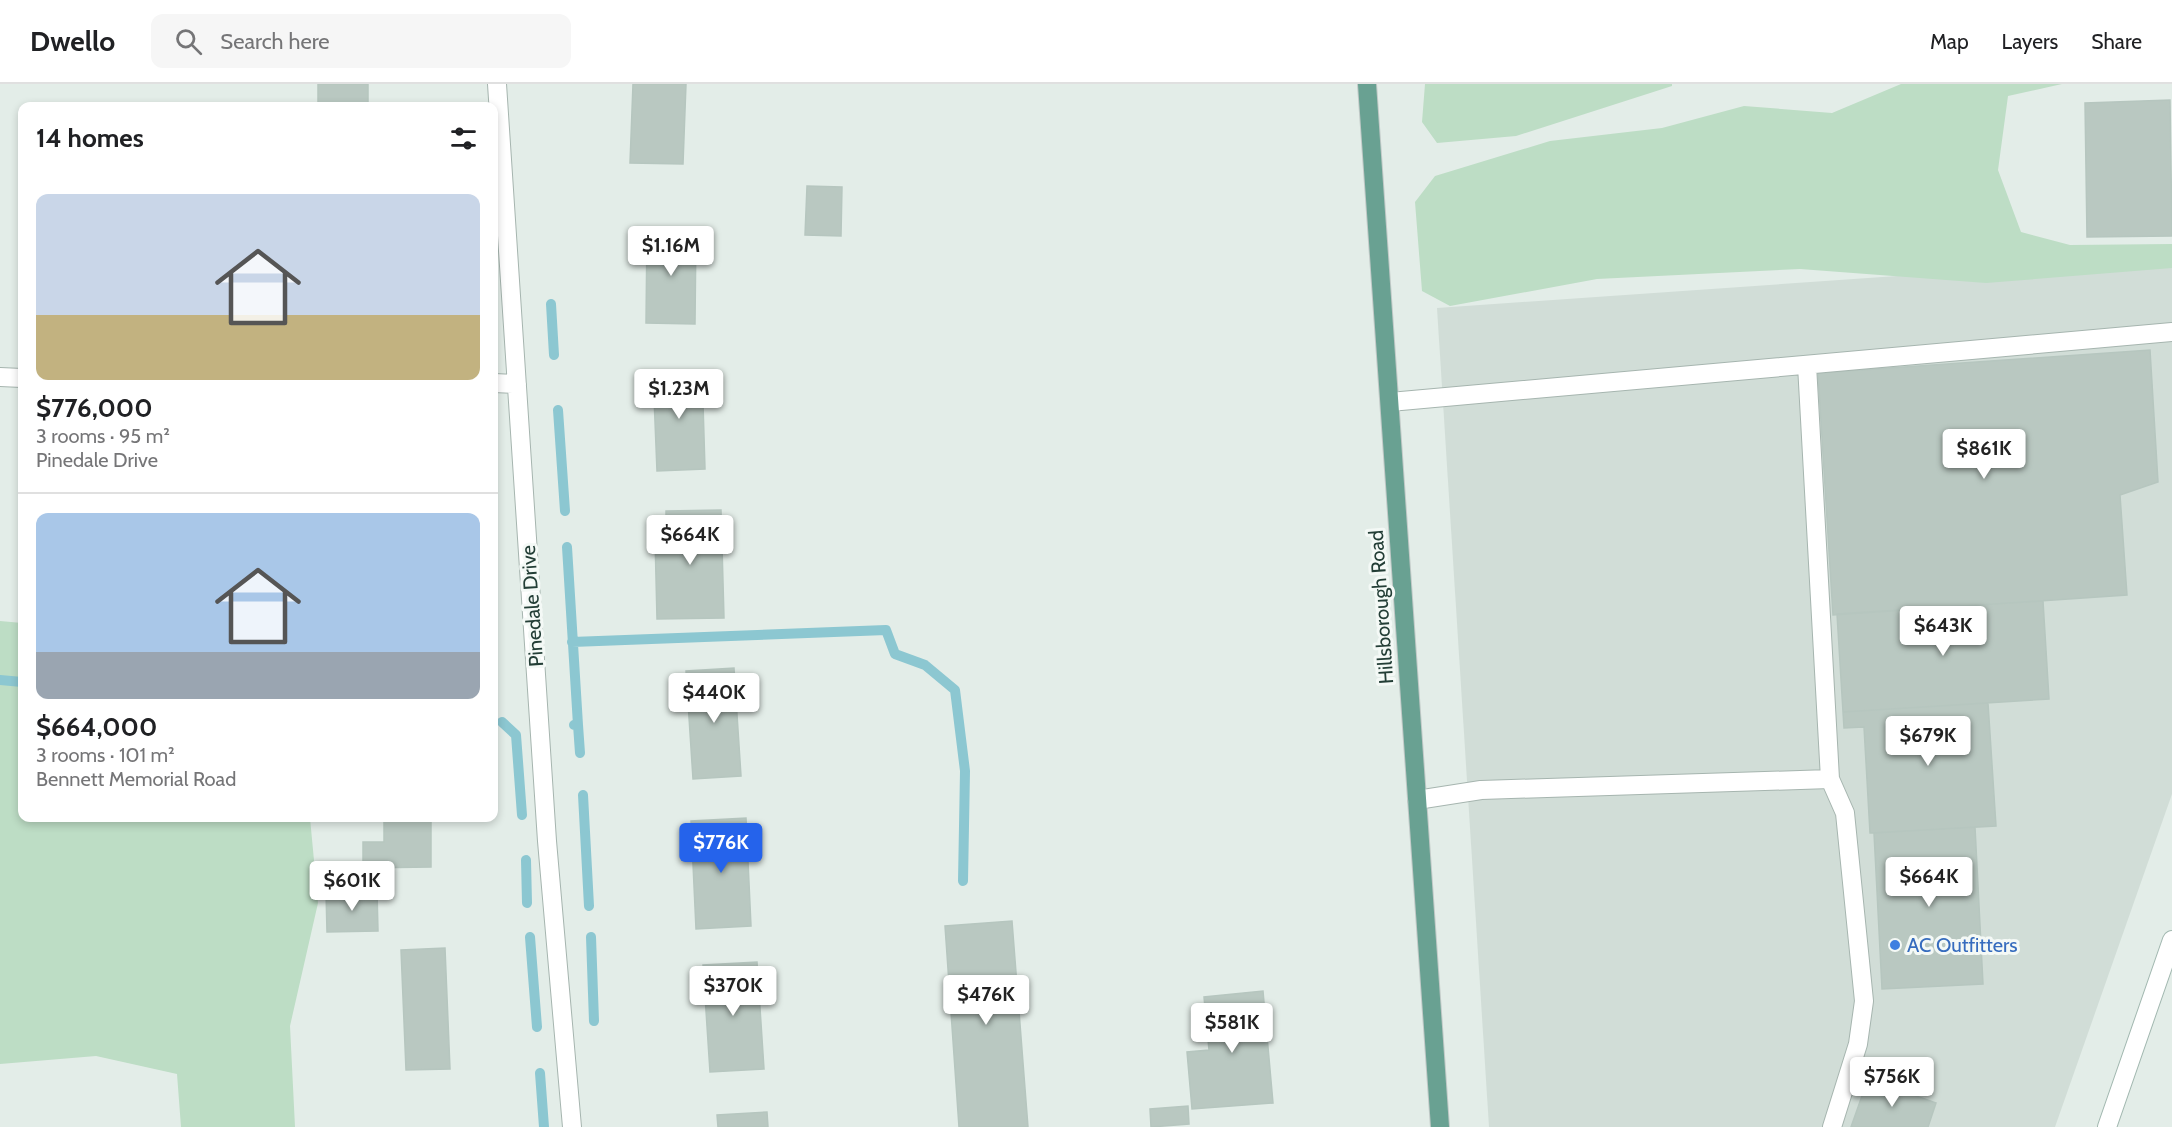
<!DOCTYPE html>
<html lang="en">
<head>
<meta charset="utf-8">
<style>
	:root { --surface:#fff; --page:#f6f6f6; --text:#202124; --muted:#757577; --line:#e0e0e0; --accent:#2563eb }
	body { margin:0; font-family:Cabin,sans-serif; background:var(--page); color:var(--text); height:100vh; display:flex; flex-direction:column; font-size:22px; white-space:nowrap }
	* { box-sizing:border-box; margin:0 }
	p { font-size:20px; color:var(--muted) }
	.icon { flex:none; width:33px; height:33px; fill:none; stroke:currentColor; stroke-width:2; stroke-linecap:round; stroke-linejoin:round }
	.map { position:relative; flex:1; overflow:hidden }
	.sheet { position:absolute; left:18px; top:18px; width:480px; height:720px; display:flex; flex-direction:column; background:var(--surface); border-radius:12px; box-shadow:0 3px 9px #0003 }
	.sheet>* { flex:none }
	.price { position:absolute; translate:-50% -51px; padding:0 14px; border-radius:6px; background:#fff; color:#222; font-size:20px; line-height:39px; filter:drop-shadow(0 2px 3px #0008) }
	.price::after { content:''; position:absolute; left:50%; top:36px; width:18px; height:14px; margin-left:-9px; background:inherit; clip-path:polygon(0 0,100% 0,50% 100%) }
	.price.current { background:var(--accent); color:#fff }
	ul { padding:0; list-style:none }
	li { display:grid; align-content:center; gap:12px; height:318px; padding:0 18px }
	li+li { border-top:2px solid var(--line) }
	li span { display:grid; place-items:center; height:186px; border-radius:12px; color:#555 }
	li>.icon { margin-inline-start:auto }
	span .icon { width:108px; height:108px; fill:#fffc; stroke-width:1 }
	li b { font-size:26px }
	h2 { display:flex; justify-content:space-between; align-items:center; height:72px; padding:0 18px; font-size:26px }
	header { display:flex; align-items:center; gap:36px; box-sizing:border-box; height:84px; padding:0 30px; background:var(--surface); border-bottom:2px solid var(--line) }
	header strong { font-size:28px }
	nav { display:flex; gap:33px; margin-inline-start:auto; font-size:21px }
	.search { width:420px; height:54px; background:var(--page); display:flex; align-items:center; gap:15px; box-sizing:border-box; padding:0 21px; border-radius:12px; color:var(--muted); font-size:22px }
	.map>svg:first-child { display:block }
	.built { fill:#d1ddd7 }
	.green { fill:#bdddc5 }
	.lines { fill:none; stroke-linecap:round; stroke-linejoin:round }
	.stream { stroke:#8cc7d1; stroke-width:10 }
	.building { fill:#b9c8c1; stroke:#b6c6bf; stroke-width:1.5 }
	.lane-casing { stroke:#a6b5af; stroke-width:20 }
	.street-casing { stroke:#a6b5af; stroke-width:20 }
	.secondary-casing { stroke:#a2b8b0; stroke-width:20 }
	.primary-casing { stroke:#c1c9c7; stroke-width:20 }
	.lane { stroke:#fff; stroke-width:18 }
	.street { stroke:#fff; stroke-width:18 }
	.secondary { stroke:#fff; stroke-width:18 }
	.primary { stroke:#69a192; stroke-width:18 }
	.shop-dot { fill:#3f7fe0; stroke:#f4f9f6; stroke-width:2 }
	.labels { text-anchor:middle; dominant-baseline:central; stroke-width:6; stroke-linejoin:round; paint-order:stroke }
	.street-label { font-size:20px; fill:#233e36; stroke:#f4f9f6 }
	.shop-label { font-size:20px; fill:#366cbe; stroke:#f4f9f6; text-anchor:start }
</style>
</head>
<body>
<header>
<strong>Dwello</strong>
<div class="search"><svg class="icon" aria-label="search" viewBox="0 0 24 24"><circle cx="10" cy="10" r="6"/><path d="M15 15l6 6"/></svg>Search here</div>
<nav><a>Map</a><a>Layers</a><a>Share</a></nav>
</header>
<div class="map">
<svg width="2172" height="1043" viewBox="0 0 2172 1043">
	<rect width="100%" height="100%" fill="#e3ede8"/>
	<path class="built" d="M2172 173V710L2055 1043H1489L1437 224Z"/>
	<path class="green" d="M1425 0H1672V2L1516 52 1437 59 1422 38Z
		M1901 0H2062L2008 12 1998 86 2021 148 2070 161 2172 160V184L1986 199 1800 185 1597 195 1450 222 1422 207 1415 118 1435 92 1550 57 1662 44 1744 22 1832 29Z
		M0 537 22 539V734H310L318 819 290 942 295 1043H181L177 990 96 972 0 980Z"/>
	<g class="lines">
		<path class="stream" d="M551 220 554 271
			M558 326 565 427
			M567 463 578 641H574
			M572 558 886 546 895 570 925 581 955 606 965 687 963 797
			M0 596 22 598
			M502 638 516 651 522 731
			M578 641 580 669
			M583 711 589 822
			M526 776 527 819
			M530 853 537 943
			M591 853 594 937
			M540 989 544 1043"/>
	</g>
	<path class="building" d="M318 0H368V22H318Z
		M633 0H686L683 80 630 79Z
		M2170 16 2172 152 2087 153 2085 19Z
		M807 102 842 103 841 152 805 151Z
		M647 147H696L695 240 646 239Z
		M2150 266 2158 398 2120 411 2127 511 1833 531 1818 289Z
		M702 286 705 385 657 387 653 288Z
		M721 426 724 534 657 535 655 453H666V427Z
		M2043 517 2049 615 1843 628 1837 530Z
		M734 584 741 692 693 695 686 587Z
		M1988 619 1996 742 1870 749 1864 643 1844 644 1843 628Z
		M384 734H431V783L363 784V758H384Z
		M746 734 751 842 696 845 691 737Z
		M1975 743 1983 900 1882 905 1874 749Z
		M377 807 378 847 327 848 326 808Z
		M1012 837 1028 1043H959L945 842Z
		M445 864 450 985 406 986 401 866Z
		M757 878 764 985 710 988 703 881Z
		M1263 907 1273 1019 1192 1025 1187 968 1209 966 1204 913Z
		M1868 995 1936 1019 1928 1043H1851Z
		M1188 1022 1189 1040 1151 1043 1150 1025Z
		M767 1028 768 1043H718L717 1031Z"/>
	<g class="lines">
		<g class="lane-casing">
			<path id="lane" d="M1807 281 1830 695 1845 729 1864 917 1858 960 1832 1043
				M1390 318 2172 248
				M1417 716 1481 706 1830 695"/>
		</g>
		<g class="street-casing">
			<path id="street" d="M497 0 547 757 572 1043
				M0 293 22 294
				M494 299 517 300"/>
		</g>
		<g class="secondary-casing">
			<path id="secondary" d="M2107 1043 2172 856"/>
		</g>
		<g class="primary-casing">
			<path id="primary" d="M1367 0 1440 1043"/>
		</g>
		<use href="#lane" class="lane"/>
		<use href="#street" class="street"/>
		<use href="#secondary" class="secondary"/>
		<use href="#primary" class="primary"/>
	</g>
	<circle class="shop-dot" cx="1895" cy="861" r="6"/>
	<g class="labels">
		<g class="street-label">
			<text transform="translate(532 522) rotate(-94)">Pinedale Drive</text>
			<text transform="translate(1381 523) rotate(-94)">Hillsborough Road</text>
		</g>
		<g class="shop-label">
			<text x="1907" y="861">AC Outfitters</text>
		</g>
	</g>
</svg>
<b class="price" style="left:671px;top:193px">$1.16M</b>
<b class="price" style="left:679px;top:336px">$1.23M</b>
<b class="price" style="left:1984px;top:396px">$861K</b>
<b class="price" style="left:690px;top:482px">$664K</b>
<b class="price" style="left:1943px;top:573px">$643K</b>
<b class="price" style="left:714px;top:640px">$440K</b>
<b class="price" style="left:1928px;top:683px">$679K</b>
<b class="price current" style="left:721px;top:790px">$776K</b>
<b class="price" style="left:1929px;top:824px">$664K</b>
<b class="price" style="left:352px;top:828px">$601K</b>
<b class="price" style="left:733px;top:933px">$370K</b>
<b class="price" style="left:986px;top:942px">$476K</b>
<b class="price" style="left:1232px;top:970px">$581K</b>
<b class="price" style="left:1892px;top:1024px">$756K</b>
<section class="sheet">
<h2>14 homes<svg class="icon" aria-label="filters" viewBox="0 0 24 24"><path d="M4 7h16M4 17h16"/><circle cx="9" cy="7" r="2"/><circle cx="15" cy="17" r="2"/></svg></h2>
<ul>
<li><span style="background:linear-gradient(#c9d6e8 65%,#c2b280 0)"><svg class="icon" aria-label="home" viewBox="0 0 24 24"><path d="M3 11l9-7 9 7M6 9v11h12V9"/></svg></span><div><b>$776,000</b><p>3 rooms · 95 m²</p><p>Pinedale Drive</p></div></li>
<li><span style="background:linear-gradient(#a9c7e8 75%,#9aa5b1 0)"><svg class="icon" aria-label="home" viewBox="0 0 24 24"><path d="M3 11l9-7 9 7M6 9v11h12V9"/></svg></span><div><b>$664,000</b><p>3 rooms · 101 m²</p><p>Bennett Memorial Road</p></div></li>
</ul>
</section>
</div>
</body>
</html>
